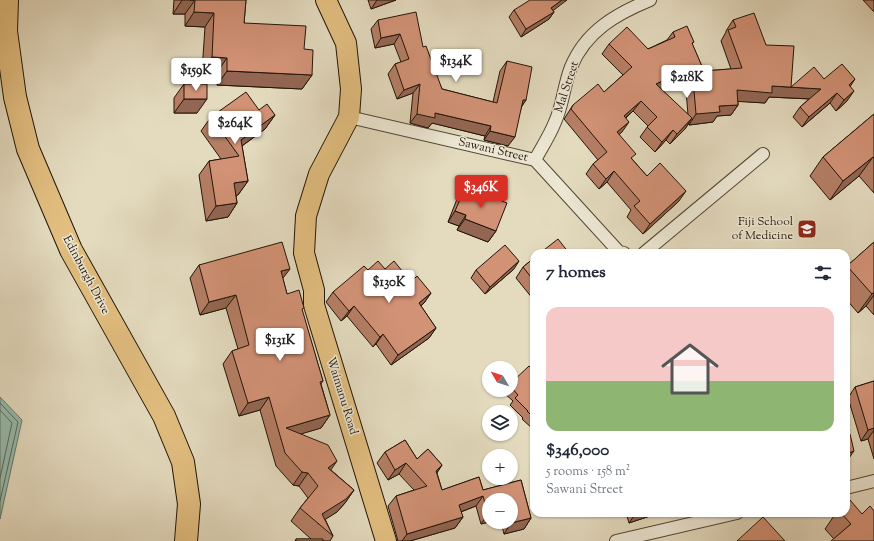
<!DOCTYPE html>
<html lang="en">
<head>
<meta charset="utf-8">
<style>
	:root { --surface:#fff; --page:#f2f2f3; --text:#1f2937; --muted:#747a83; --accent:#d93025 }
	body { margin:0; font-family:"Sorts Mill Goudy",serif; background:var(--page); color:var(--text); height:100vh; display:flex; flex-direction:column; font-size:15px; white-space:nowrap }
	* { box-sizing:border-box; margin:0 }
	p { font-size:13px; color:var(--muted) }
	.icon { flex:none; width:22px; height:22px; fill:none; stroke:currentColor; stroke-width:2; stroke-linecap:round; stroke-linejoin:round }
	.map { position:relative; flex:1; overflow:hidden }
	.sheet { position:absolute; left:530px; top:249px; width:320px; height:268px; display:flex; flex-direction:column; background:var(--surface); border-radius:12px; box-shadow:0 1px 3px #0004 }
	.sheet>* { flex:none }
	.needle { width:26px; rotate:309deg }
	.buttons { position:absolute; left:482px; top:361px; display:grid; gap:8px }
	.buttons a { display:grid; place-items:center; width:36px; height:36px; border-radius:50%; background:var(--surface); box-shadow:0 1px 3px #0004; font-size:20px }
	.price { position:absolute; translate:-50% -34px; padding:0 9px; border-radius:4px; background:#fff; color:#222; font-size:13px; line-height:26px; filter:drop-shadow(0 1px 2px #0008) }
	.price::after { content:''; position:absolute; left:50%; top:24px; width:12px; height:9px; margin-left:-6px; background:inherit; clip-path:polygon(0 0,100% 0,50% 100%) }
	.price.active { background:var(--accent); color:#fff }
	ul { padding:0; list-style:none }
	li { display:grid; align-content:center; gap:8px; height:212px; padding:0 16px }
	li span { display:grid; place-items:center; height:124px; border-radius:12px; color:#555 }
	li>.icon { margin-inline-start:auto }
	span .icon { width:72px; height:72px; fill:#fffc; stroke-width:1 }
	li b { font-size:17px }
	h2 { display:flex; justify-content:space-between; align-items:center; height:48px; padding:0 16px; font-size:17px }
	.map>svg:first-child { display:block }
	.water { fill:#96bcad; stroke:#67796b }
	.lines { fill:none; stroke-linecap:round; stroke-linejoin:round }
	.shore { stroke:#5c685a; stroke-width:1 }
	.street-casing { stroke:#524636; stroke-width:14 }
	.primary-casing { stroke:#211408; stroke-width:22 }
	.highway-casing { stroke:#211408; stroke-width:24 }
	.street { stroke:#ede8d5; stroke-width:12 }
	.primary { stroke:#e2be80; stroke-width:20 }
	.highway { stroke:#e2be80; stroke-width:22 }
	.wall { fill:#b57e65; stroke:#211408; fill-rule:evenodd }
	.shaded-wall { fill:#936653; stroke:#211408 }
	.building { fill:#d29276; stroke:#211408 }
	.labels { text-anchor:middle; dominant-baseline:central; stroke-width:3; stroke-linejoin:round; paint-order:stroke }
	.street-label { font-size:12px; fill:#211408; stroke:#ede8d5 }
	.poi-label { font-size:12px; fill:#211408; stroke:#ede8d5; text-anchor:end }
</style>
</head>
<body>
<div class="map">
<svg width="874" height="541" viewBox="0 0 874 541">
	<rect width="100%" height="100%" fill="#e4dbbf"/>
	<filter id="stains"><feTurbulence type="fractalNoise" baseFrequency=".005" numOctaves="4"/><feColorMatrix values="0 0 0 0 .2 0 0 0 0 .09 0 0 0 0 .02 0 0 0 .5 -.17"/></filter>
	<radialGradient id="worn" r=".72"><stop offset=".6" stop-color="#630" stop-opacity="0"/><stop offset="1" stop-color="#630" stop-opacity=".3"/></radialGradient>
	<path class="water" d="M0 397 22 420 0 519Z"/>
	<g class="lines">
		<path class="shore" d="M0 403 18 422 0 501
			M0 410 12 423 0 478"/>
		<g class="street-casing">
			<path id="street" d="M349 117 535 160 619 252 624 253
				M535 160C542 147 550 135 555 122 563 105 564 84 571 67 586 31 616 14 650 0
				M644 253 763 154
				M846 488 874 481
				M616 541 737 513"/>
		</g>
		<g class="primary-casing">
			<path id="primary" d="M326 0 346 43 351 89 349 117 319 174 306 216 304 253 314 290V305L386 541"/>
		</g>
		<g class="highway-casing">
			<path id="highway" d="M7 0 6 31 15 97 28 149 71 250 164 416 183 462 189 504 186 541"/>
		</g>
		<use href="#street" class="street"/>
		<use href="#primary" class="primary"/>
		<use href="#highway" class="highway"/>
	</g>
	<path class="wall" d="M174 0H246L244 23 304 49 312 75 302 89 217 85V72L202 71 205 27 185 26V14H173Z
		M368 0H396L371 9Z
		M863 0H874V12Z
		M514 10H553L554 12 549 19 521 37 509 17Z
		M378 20 423 47 442 89 493 102 500 71 507 61 526 100 522 106 508 146 484 140 485 136 432 123 428 128 410 123 413 93 397 99 388 74 395 64 401 62 394 44 375 48 371 29Z
		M733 20 766 45 791 87 824 79 850 86 847 101 836 111 830 103 802 127 793 117 800 107 809 99 769 97 765 103 738 101V105L731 115 717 116 713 122 689 125V123L685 129 670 144 666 140 655 152 640 137 648 126 633 111 626 118 622 132 619 134 632 159 647 176 679 201 643 234 627 217 631 210 607 182 599 189 586 174 593 164 598 160 564 119 566 116 573 105 604 92 623 75 602 54 609 44 648 49 667 40 673 32 694 42 692 44 704 71 731 69 721 41 726 32V31ZM685 78 688 115 661 89Z
		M184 84 197 113H174V98Z
		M259 110 275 115 265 129 242 146 248 181 238 195H236L237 203 228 217 206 221 199 175 209 161 221 159 201 131 211 117Z
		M874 114V193L859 176 830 200 810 176 823 157Z
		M465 188 481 195 482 193 496 231 488 242 457 230 459 226 448 222 457 199Z
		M874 242V315L866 306 858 313 846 299V267Z
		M534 258V298L533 299 516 278 523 267Z
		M199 265 283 279 287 294 302 311 323 381 321 384 330 415 321 428 300 434 331 470 354 490 345 503 337 512 325 519 333 536 330 541H295L296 539H311L291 521 300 508 308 498 299 486 293 485 276 466 260 410 239 416 223 364 232 351 238 349 226 308 200 315 190 278Z
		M385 269 411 282 431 293 424 303 421 306 436 328 429 338 391 365 376 344 373 347 347 316 341 321 326 302 333 292 368 270Z
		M514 269 485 294 471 278 476 270Z
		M534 371V430L522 419 523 418 510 405 513 401 504 393 506 390H511V383Z
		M874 381V459L868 439 861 441 848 398 855 387Z
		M405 440 417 459 428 449 442 465 437 473 442 490 479 477 483 490 521 480 531 518 524 529 504 534 501 522H511V500H489V522L481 524 476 506 461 512 463 517 455 528 410 541H398L388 506 396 496 414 490 399 474 388 480 377 463 385 452Z
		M626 513H659L629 523Z
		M836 513 862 514 834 539 825 529Z"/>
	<path class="shaded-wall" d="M182 0H195L185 14H173Z
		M377 0H396L371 9Z
		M562 0H567L546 16 551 8Z
		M194 12 214 13 205 27 185 26Z
		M554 12 549 19 521 37 526 29Z
		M400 34 394 44 375 48 381 38Z
		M212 57 227 58 217 72 202 71Z
		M692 67 685 78 649 94 656 84Z
		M227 71 312 75 302 89 217 85Z
		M855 79 848 90 849 85Z
		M420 84 413 93 397 99 404 90Z
		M772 86 821 89 814 99 769 97 765 103 730 101 737 90Z
		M854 91 847 101 836 111 844 100Z
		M837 93 830 103 802 127 809 117Z
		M184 99H207L197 113H174Z
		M523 100H526L519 110Z
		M641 101 633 111 616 126 624 116Z
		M738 105 731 115 717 116 713 122 689 125 696 114 719 106Z
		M435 113 491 126 485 136 432 123 428 128 410 123 417 114Z
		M275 115 265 129 235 151 241 140Z
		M692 118 685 129 670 144 677 134Z
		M629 122 622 132 610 142 617 132Z
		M673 130 666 140 655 152 662 142Z
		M490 131 515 137 508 146 484 140Z
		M873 157 859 176 830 200 843 181Z
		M614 171 607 182 599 189 606 179Z
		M248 181 238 195 225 197 234 183Z
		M686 191 679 201 643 234 650 224Z
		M237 203 228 217 206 221 216 206Z
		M455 211 466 215 459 226 448 222Z
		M465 219 496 231 488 242 457 230Z
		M519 261 514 269 485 294 490 287Z
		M290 269 280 282 281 271Z
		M874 292V295L866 306 858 313 872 294Z
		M431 293 424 303 412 313 419 303Z
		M236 295 226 308 200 315 209 302Z
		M354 306 347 316 341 321 349 311Z
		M436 328 429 338 391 365 398 355Z
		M383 334 376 344 373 347 380 337Z
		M269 397 260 410 239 416 248 403Z
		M330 415 321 428 281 440 286 428Z
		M874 428V430L868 439 861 441 868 430Z
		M854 451 849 458 846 460V454Z
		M337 461 328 474V468Z
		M406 463 399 474 388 480 395 470Z
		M442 465 435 475 436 471Z
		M302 472 308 473 299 486 293 485Z
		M354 490 345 503 337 512 318 524 322 514Z
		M483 496 476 506 452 515 459 505Z
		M554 513H561L552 515Z
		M636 513H659L629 523Z
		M488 514H489V522L481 524Z
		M463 517 455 528 410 541H402L407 534Z
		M531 518 524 529 504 534 511 523Z"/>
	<path class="building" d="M190 0H246L244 23 306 26 304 49 313 50 312 75 227 71V58L212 57 214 13 194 12 195 0Z
		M530 0H562L551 8 554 12 526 29 514 10Z
		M416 12 423 47 426 46 442 89 497 103 507 61 532 67 526 100H523L515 137 490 131 491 126 435 113V118L417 114 420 84 404 90 395 64 409 59 400 34 381 38 378 20Z
		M754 13 766 45 794 46 791 87 814 67 824 79 842 64 855 79 849 85 854 91 844 100 837 93 809 117 800 107 821 89 772 86V93L737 90 738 105 719 106 720 112 696 114 692 67 656 84 692 118 677 134 673 130 662 142 647 127 657 117 641 101 624 116 629 122 617 132 636 154 631 158 647 176 660 163 686 191 650 224 634 206 640 201 614 171 606 179 593 164 607 152 571 109 573 105 598 84 604 92 632 67 609 44 627 27 648 49 675 37 673 32 687 26 694 42 692 43 704 71 742 68 728 30 736 27 733 20Z
		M184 84H207V99H184Z
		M246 92 259 110 267 104 275 115 241 140 248 181 234 183 237 203 216 206 209 161 239 156 211 117Z
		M874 114V158L873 157 843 181 823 157Z
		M465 188 481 195 482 193 507 203 496 231 465 219 466 215 455 211Z
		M558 239 569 253H540Z
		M282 242 290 269 281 271 287 294 299 290 304 308 302 309 323 381 320 382 330 415 286 428 328 445 337 461 328 468 354 490 346 499 322 514 333 536 300 508 318 486 308 473 302 472 285 453 269 397 248 403 232 351 249 345 236 295 209 302 199 265Z
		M874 242V292L872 294 847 266Z
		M505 245 519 261 490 287 476 270Z
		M534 258V281L523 267Z
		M378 261 385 269 394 261 411 282 417 276 431 293 419 303 436 328 398 355 383 334 380 337 354 306 349 311 333 292 364 266 368 270Z
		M529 366 534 371V418L527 411H528L515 398 518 395 511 387V383Z
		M874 381V428L868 430 855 387Z
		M850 434 854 451 846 454V436Z
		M405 440 417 459 428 449 442 465 436 471 442 490 479 477 483 490 521 480 531 518 511 523V500H489V514H488L483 496 459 505 463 517 407 534 396 496 427 486 406 463 395 470 385 452Z
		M850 500 862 514 870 506 874 511V541H831L851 524 841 513H846V503Z
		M763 517 785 541H737Z
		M296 539H323V541H296Z"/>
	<defs>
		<g id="university-square" transform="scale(1)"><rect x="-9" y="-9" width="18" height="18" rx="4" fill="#8f2418" stroke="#ede8d5"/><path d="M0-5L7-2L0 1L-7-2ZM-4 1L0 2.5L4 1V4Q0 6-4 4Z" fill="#fff"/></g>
	</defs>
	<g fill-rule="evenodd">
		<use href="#university-square" x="807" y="229"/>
	</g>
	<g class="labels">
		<g class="street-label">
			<text transform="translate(567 87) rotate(-72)">Mal Street</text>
			<text transform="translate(493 150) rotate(13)">Sawani Street</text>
			<text transform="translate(86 275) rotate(62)">Edinburgh Drive</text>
			<text transform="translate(342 396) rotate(73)">Waimanu Road</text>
		</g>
		<g class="poi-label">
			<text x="793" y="222">Fiji School<tspan x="793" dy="14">of Medicine</tspan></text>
		</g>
	</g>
	<rect width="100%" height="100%" filter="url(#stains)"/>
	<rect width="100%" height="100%" fill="url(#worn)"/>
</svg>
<div class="buttons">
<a><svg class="needle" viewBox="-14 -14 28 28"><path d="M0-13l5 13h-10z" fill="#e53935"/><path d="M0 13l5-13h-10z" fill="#747a83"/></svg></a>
<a><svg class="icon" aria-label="layers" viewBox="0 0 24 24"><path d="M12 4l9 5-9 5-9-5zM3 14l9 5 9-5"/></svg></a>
<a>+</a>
<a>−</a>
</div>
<b class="price" style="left:456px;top:83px">$134K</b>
<b class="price" style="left:196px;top:92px">$159K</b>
<b class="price" style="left:687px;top:99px">$218K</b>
<b class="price" style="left:235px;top:145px">$264K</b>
<b class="price active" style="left:481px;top:209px">$346K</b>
<b class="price" style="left:389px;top:304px">$130K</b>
<b class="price" style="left:280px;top:362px">$131K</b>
<section class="sheet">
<h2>7 homes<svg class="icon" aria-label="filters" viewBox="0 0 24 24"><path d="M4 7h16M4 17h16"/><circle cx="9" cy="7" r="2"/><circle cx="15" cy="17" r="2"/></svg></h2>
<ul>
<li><span style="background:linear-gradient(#f6c9c9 60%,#8fb573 0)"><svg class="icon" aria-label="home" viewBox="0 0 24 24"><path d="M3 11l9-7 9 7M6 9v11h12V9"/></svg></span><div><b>$346,000</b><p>5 rooms · 158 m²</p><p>Sawani Street</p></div></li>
</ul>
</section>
</div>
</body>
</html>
